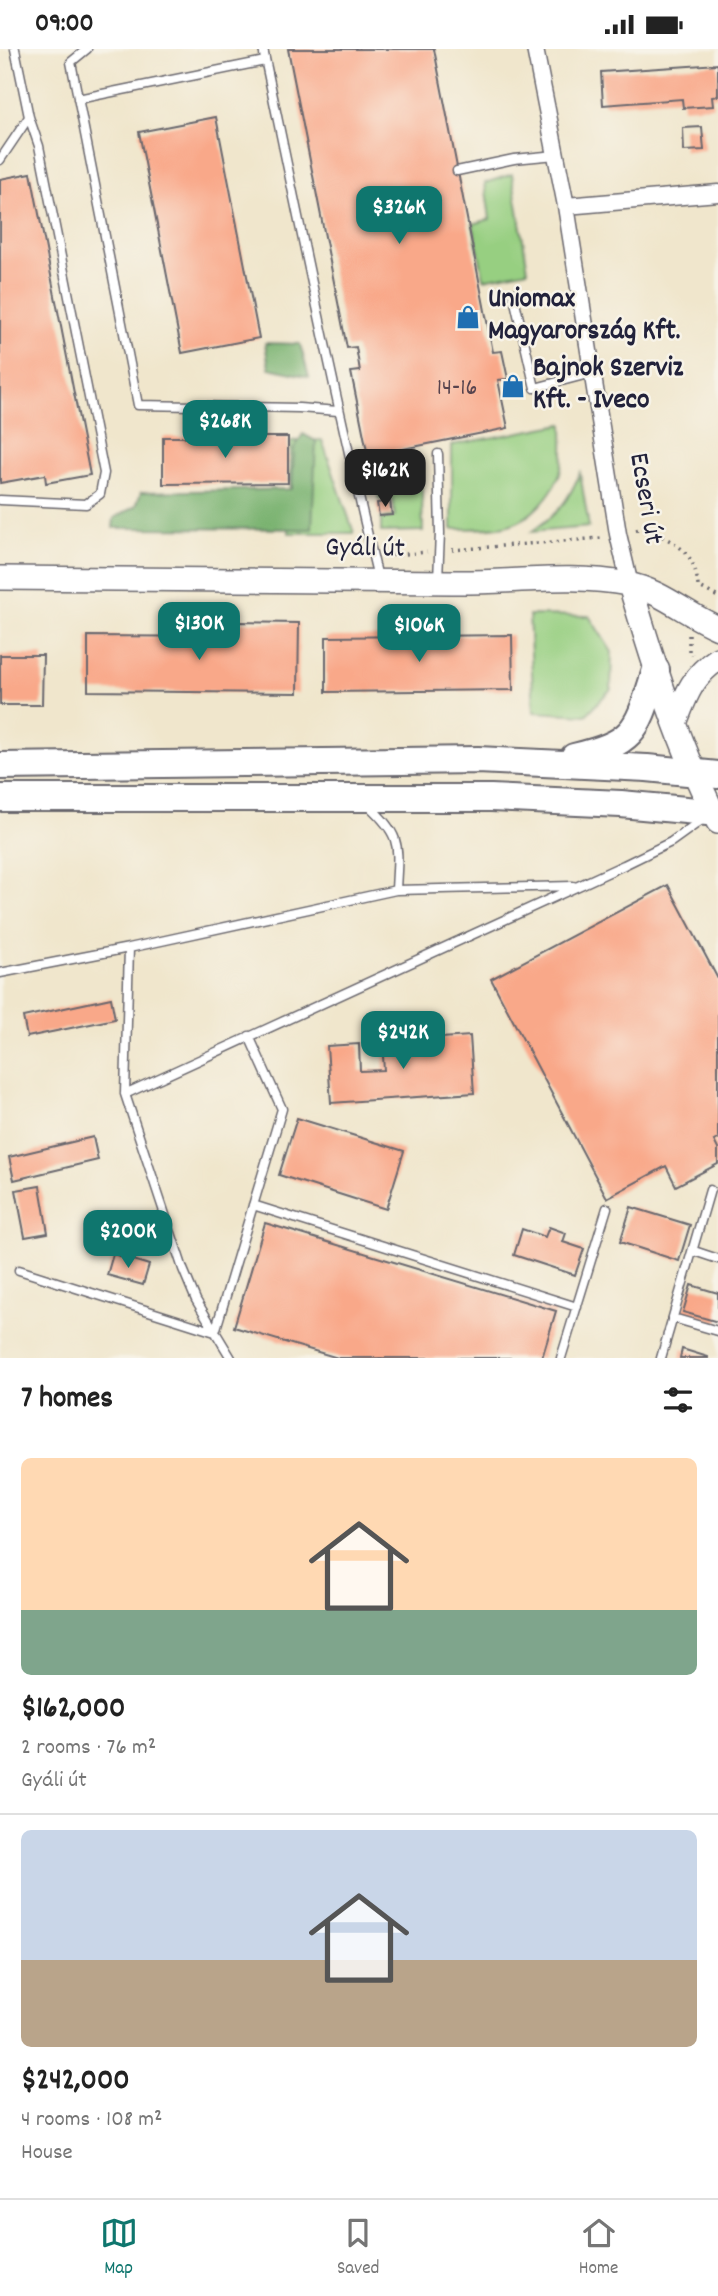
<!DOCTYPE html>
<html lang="en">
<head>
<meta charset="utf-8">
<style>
	:root { --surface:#fff; --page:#f6f6f6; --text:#222; --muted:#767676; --line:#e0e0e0; --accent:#0f766e }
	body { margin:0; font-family:Dekko,sans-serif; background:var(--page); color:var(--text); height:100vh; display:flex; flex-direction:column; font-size:26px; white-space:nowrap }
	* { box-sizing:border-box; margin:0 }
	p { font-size:23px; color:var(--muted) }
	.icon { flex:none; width:38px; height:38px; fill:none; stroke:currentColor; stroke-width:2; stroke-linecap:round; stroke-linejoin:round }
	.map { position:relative; height:1309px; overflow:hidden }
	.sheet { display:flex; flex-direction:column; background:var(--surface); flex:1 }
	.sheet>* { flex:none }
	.price { position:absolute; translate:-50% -60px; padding:0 16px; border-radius:14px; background:var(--accent); color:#fff; font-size:23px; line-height:46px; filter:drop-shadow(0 2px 4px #0008) }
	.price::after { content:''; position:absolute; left:50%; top:42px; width:21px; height:16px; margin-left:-10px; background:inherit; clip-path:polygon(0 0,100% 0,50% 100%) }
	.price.active { background:#222; color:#fff }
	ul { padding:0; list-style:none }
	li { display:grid; align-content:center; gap:14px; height:371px; padding:0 21px }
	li+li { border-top:2px solid var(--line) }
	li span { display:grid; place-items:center; height:217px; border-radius:10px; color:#555 }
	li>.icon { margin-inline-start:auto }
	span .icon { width:126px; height:126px; fill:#fffc; stroke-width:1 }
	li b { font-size:30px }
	h2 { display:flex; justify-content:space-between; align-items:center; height:84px; padding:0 21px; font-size:30px }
	.status { display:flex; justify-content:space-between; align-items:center; height:49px; padding:0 35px; background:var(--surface); direction:ltr }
	.status svg { height:19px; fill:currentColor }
	.tab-bar { display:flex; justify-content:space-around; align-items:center; height:98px; border-top:2px solid var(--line); background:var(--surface); font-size:19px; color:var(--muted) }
	.tab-bar a { display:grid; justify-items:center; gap:4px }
	.tab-bar .active { color:var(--accent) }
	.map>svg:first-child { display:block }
	.green { fill:#97cf81; stroke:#5c785e; stroke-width:2 }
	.forest { fill:#79b26f; stroke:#4e6a55; stroke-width:2 }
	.building { fill:#f9a889 }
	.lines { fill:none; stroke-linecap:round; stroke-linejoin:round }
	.lane-casing { stroke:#6a676e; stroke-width:11 }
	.street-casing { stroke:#6a676e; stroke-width:19 }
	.secondary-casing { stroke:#6a676e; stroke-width:26 }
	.primary-casing { stroke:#6a676e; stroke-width:30 }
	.path { stroke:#6a676e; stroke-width:3.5; stroke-dasharray:2 5; stroke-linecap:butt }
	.lane { stroke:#fff; stroke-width:8 }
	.street { stroke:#fff; stroke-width:16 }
	.secondary { stroke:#fff; stroke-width:23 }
	.primary { stroke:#fff; stroke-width:26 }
	.labels { text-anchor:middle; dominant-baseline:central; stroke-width:5; stroke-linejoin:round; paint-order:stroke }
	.number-label { font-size:24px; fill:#58444e }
	.poi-label { font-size:28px; font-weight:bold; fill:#22223b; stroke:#f7f3e8; text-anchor:start }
	.street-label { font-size:28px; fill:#22223b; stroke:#f7f3e8 }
</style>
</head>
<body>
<div class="status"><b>09:00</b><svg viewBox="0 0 49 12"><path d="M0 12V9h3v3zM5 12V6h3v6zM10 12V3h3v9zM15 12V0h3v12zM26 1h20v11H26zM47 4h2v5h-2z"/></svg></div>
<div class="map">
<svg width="718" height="1309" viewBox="0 0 718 1309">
	<rect width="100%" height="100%" fill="#f7f3e8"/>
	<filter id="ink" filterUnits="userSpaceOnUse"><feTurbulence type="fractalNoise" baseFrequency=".0143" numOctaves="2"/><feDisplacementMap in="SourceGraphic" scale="14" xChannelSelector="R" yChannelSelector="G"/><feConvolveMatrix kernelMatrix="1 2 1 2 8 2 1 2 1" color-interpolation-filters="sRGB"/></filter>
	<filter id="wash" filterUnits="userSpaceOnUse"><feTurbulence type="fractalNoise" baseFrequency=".00686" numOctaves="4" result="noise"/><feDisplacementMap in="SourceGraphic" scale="28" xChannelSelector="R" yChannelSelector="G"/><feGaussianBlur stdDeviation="1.57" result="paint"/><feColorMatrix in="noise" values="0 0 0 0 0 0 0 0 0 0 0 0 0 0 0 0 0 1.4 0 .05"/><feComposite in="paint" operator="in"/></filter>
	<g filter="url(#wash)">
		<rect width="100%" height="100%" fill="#f0e6cc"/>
		<path class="green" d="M512 125 528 221 484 230 473 175 490 170 485 134Z
			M563 375C563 392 565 413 558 429 551 447 531 469 512 475 494 481 471 479 452 480V396Z
			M322 391 354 484H289L291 392Z
			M411 404 412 417 421 415 423 482 381 483V470L395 467 393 450 379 451 372 411Z
			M580 424 589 478 531 483C558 464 567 455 580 424Z
			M529 566 589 567 612 603 611 640 586 666 534 663Z"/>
		<path class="forest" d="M265 294 300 295 309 328 269 319Z
			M303 385 316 392 312 480 113 479 114 469 136 457 141 443 292 440 294 399Z"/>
		<g id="blocks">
			<path class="building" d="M288 0H434L493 303 502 302 508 330 498 331 508 379 368 407 351 323 360 322 356 298 347 299Z
				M718 15V47L712 48 713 57 683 59 682 50 603 56 601 23Z
				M216 68 259 289 182 304 139 83Z
				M702 78 704 101 684 102 683 79Z
				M31 124 90 426 46 434 45 426 0 434V130Z
				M163 388H288V434L163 435Z
				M390 452 392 466 379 467 377 454Z
				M237 573 299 574 298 644 88 642V587L237 588Z
				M512 586 513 641 326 643V588Z
				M0 606H43L42 656H0Z
				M668 836 718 930V1090L714 1092 718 1100V1115L676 1137 666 1117 607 1149 491 930Z
				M111 949 115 970 27 988 23 968Z
				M470 987 474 1044 331 1054 327 997 359 995 360 1022 384 1021 382 993Z
				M297 1069 404 1102 386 1160 279 1126Z
				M93 1088 98 1111 14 1131 9 1108Z
				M40 1137 48 1184 25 1188 16 1141Z
				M631 1158 690 1176 679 1212 620 1193Z
				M265 1174 556 1262 542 1309H338L234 1278Z
				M549 1178 566 1184 563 1193 584 1200 575 1226 514 1206 522 1180 545 1188Z
				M113 1205 149 1216 143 1236 107 1226Z
				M691 1236 718 1244V1273L683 1263Z
				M682 1300 708 1308V1309H680Z"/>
		</g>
	</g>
	<g filter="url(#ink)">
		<use href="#blocks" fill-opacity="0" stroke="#6a676e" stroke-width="2"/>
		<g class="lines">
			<g class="lane-casing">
				<path id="lane" d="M87 0 71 13 138 356 299 359 338 362
					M263 0C300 177 336 354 378 529
					M78 50 265 12
					M0 111 29 68
					M457 122 514 110 556 106
					M513 244 535 339 592 324
					M0 451 86 455 100 445 104 424 39 97 29 68 15 0
					M438 530 440 484 438 405
					M368 756C403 788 398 797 396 841
					M129 899 125 1045 183 1220 196 1251 231 1309
					M0 924 129 899 396 841 573 837
					M125 1045 624 816 671 793 703 770
					M253 1156 577 1258
					M694 1202 718 1210
					M19 1221 215 1283 282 1060 249 987
					M673 1269 718 1282
					M561 1309 607 1159
					M661 1309 710 1141"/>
			</g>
			<g class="street-casing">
				<path id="street" d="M535 0 566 157 618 485 630 536
					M566 157 718 144"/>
			</g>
			<g class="secondary-casing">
				<path id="secondary" d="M0 529C151 530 302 531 452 533 511 534 570 524 628 535 662 542 687 566 718 579
					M630 536C654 616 679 698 718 773
					M675 674C686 646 692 627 718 610"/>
			</g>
			<g class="primary-casing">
				<path id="primary" d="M574 708C638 693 637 680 656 621
					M0 717 478 711 647 719 718 726
					M0 749H491L621 755 718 764"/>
			</g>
			<path class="path" d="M636 481 644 479C674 493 695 500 698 537L718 548
				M452 501 601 489
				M385 507 427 503
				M689 586V603L692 606"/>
			<use href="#lane" class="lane"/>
			<use href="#street" class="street"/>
			<use href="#secondary" class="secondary"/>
			<use href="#primary" class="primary"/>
		</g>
	</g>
	<defs>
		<g id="shop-bare" transform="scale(1.89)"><path d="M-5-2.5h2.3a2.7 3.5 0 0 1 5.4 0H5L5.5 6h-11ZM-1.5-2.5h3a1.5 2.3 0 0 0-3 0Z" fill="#1f6fb2" stroke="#f7f3e8" stroke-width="2.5" paint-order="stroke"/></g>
	</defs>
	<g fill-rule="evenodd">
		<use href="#shop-bare" x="468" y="268"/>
		<use href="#shop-bare" x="513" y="337"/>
	</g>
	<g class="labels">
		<g class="number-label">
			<text x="457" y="340">14-16</text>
		</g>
		<g class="poi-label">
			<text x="488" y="252">Uniomax<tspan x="488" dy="32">Magyarország Kft.</tspan></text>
			<text x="533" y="321">Bajnok Szerviz<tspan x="533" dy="32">Kft. - Iveco</tspan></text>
		</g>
		<g class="street-label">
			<text transform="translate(644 450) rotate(80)">Ecseri út</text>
			<text transform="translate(365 501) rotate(1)">Gyáli út</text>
		</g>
	</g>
</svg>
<b class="price" style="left:399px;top:197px">$326K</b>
<b class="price" style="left:225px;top:411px">$268K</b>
<b class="price active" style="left:385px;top:460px">$162K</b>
<b class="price" style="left:199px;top:613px">$130K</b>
<b class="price" style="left:419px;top:615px">$106K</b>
<b class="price" style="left:403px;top:1022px">$242K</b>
<b class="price" style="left:128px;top:1221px">$200K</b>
</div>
<section class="sheet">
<h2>7 homes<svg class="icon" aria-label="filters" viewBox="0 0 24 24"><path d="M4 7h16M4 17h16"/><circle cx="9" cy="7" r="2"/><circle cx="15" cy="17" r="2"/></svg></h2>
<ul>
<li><span style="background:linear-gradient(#ffd9b3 70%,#7fa58c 0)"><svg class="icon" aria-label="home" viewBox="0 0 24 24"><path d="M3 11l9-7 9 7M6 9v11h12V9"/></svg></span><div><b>$162,000</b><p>2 rooms · 76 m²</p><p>Gyáli út</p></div></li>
<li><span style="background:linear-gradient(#c9d6e8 60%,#b9a48a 0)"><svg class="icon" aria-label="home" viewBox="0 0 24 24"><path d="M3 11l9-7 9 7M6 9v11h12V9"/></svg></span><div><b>$242,000</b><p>4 rooms · 108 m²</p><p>House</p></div></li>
</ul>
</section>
<nav class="tab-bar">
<a class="active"><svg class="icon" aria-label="map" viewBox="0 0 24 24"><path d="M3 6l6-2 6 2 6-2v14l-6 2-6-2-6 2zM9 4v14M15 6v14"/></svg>Map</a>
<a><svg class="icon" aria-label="saved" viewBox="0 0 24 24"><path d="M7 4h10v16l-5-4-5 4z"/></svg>Saved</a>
<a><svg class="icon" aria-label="home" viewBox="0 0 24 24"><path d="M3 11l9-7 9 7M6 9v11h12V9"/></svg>Home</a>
</nav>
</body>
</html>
